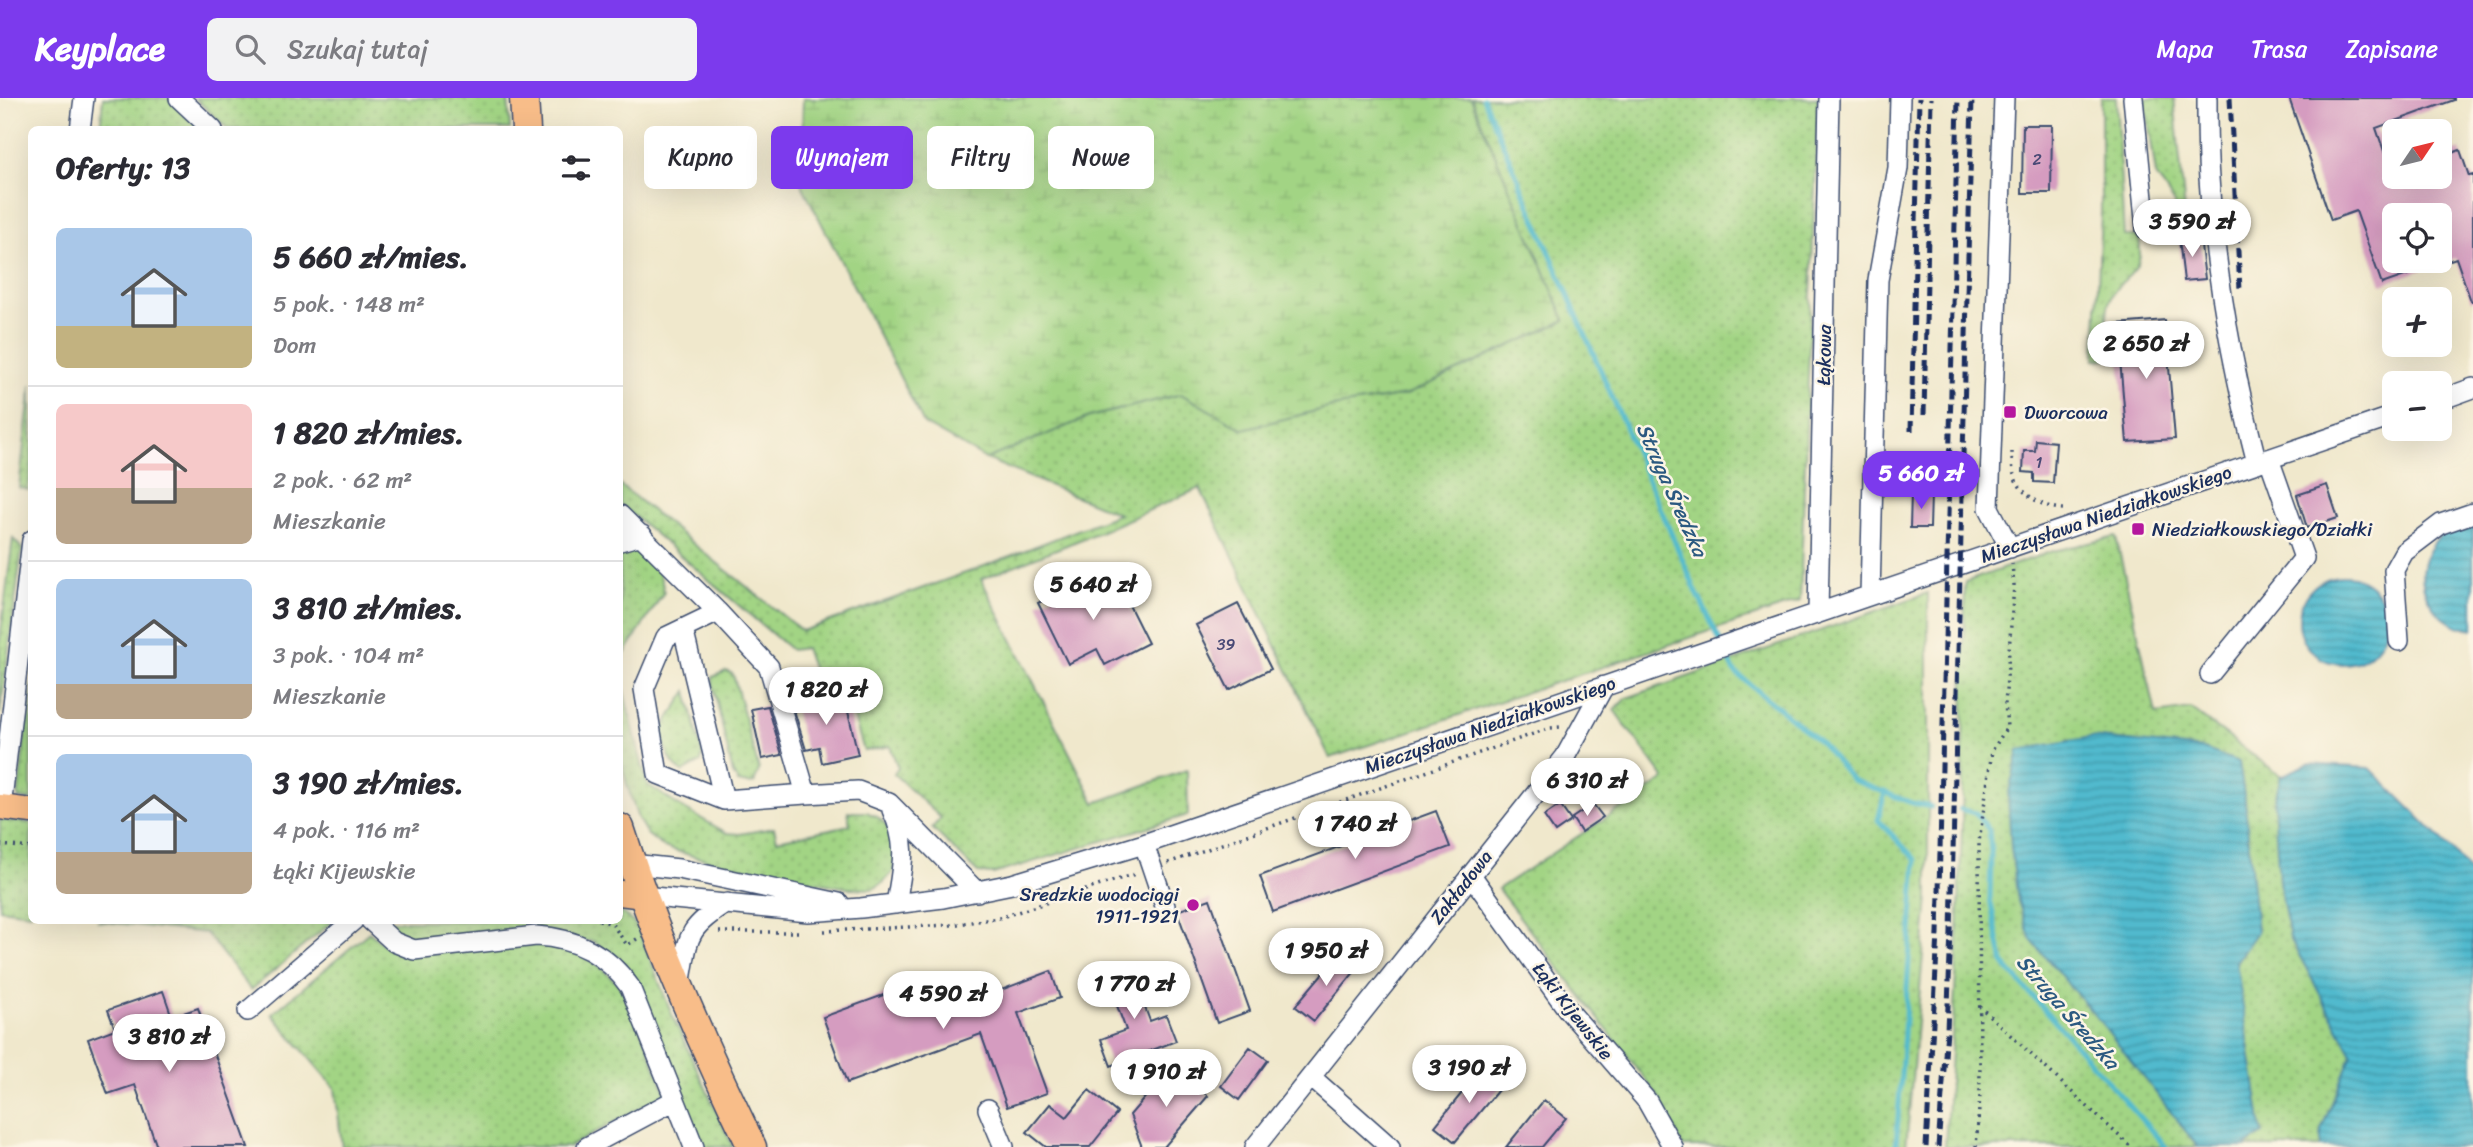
<!DOCTYPE html>
<html lang="pl">
<head>
<meta charset="utf-8">
<style>
	:root { --surface:#fff; --page:#f2f2f3; --text:#2b2b33; --muted:#7c7c81; --line:#e1e1e2; --accent:#7c3aed }
	body { margin:0; font-family:Sriracha,sans-serif; background:var(--page); color:var(--text); height:100vh; display:flex; flex-direction:column; font-size:26px; white-space:nowrap }
	* { box-sizing:border-box; margin:0 }
	p { font-size:23px; color:var(--muted) }
	.icon { flex:none; width:38px; height:38px; fill:none; stroke:currentColor; stroke-width:2; stroke-linecap:round; stroke-linejoin:round }
	.map { position:relative; flex:1; overflow:hidden }
	.details { position:absolute; left:28px; top:28px; width:595px; height:798px; display:flex; flex-direction:column; background:var(--surface); border-radius:10px; box-shadow:0 7px 28px #0002 }
	.details>* { flex:none }
	.banner { position:absolute; left:644px; top:28px; width:665px; height:63px; display:flex; gap:14px }
	.needle { width:46px; rotate:55deg }
	.buttons { position:absolute; left:2382px; top:21px; display:grid; gap:14px }
	.buttons a { display:grid; place-items:center; width:70px; height:70px; border-radius:10px; background:var(--surface); box-shadow:0 7px 28px #0002; font-size:35px }
	.price { position:absolute; translate:-50% -60px; padding:0 16px; border-radius:24px; background:#fff; color:#222; font-size:23px; line-height:46px; filter:drop-shadow(0 2px 4px #0008) }
	.price::after { content:''; position:absolute; left:50%; top:42px; width:21px; height:16px; margin-left:-10px; background:inherit; clip-path:polygon(0 0,100% 0,50% 100%) }
	.price.current { background:var(--accent); color:#fff }
	ul { padding:0; list-style:none }
	li { display:flex; align-items:center; gap:21px; height:175px; padding:0 28px }
	li+li { border-top:2px solid var(--line) }
	li span { display:grid; place-items:center; flex:none; width:196px; height:140px; border-radius:10px; color:#555 }
	li>.icon { margin-inline-start:auto }
	span .icon { width:84px; height:84px; fill:#fffc; stroke-width:1 }
	li b { font-size:30px }
	h2 { display:flex; justify-content:space-between; align-items:center; height:84px; padding:0 28px; font-size:30px }
	.tag { padding:0 24px; border-radius:10px; background:var(--surface); box-shadow:0 7px 28px #0002; font-size:24px; line-height:63px }
	.tag.current { background:var(--accent); color:#fff }
	header { display:flex; align-items:center; gap:42px; box-sizing:border-box; height:98px; padding:0 35px; background:var(--accent); color:#fff }
	header strong { font-size:33px }
	nav { display:flex; gap:38px; margin-inline-start:auto; font-size:24px }
	.search { width:490px; height:63px; background:var(--page); display:flex; align-items:center; gap:18px; box-sizing:border-box; padding:0 24px; border-radius:10px; color:var(--muted); font-size:26px }
	.map>svg:first-child { display:block }
	.grass { fill:url(#grass-dots); stroke:#5e8271; stroke-width:2 }
	.wetland { fill:url(#wetland-marsh); stroke:#5e8271; stroke-width:2 }
	.water { fill:url(#water-rules); stroke:#367496; stroke-width:2 }
	.lines { fill:none; stroke-linecap:round; stroke-linejoin:round }
	.stream { stroke:#51bace; stroke-width:5 }
	.building { fill:#d59cc0; fill-rule:evenodd }
	.minor-casing { stroke:#3b4b6e; stroke-width:22 }
	.major-casing { stroke:#3b4b6e; stroke-width:27 }
	.highway-casing { stroke:#3b4b6e; stroke-width:31 }
	.path { stroke:#3b4b6e; stroke-width:3.5; stroke-dasharray:2 5; stroke-linecap:butt }
	.minor { stroke:#fff; stroke-width:19 }
	.major { stroke:#f8bd89; stroke-width:24 }
	.highway { stroke:#f8bd89; stroke-width:28 }
	.rail { stroke:#1b2f5e; stroke-width:5; stroke-dasharray:10 5; stroke-linecap:butt }
	.poi-dot { fill:#b5179e; stroke:#fcf5e5; stroke-width:2.5 }
	.labels { text-anchor:middle; dominant-baseline:central; stroke-width:5; stroke-linejoin:round; paint-order:stroke }
	.number-label { font-size:16px; fill:#4a4a76 }
	.street-label { font-size:19px; fill:#1b2f5e; stroke:#fcf5e5 }
	.poi-label { font-size:19px; fill:#1b2f5e; stroke:#fcf5e5; text-anchor:start }
	.water-label { font-size:21px; font-style:italic; fill:#2b5980; stroke:#fcf5e5 }
</style>
</head>
<body>
<header>
<strong>Keyplace</strong>
<div class="search"><svg class="icon" aria-label="search" viewBox="0 0 24 24"><circle cx="10" cy="10" r="6"/><path d="M15 15l6 6"/></svg>Szukaj tutaj</div>
<nav><a>Mapa</a><a>Trasa</a><a>Zapisane</a></nav>
</header>
<div class="map">
<svg width="2473" height="1049" viewBox="0 0 2473 1049">
	<defs>
		<pattern id="grass-dots" width="8" height="8" patternUnits="userSpaceOnUse" patternTransform="scale(1.75)"><rect width="8" height="8" fill="#a2d484"/><path d="M2 2h.1M6 6h.1" fill="none" stroke="#8bb674" stroke-width="1.8" stroke-linecap="round"/></pattern>
		<pattern id="wetland-marsh" width="20" height="14" patternUnits="userSpaceOnUse" patternTransform="scale(1.75)"><rect width="20" height="14" fill="#a2d484"/><path d="M1 5h8M5 5V1M11 12h8M15 12V8" fill="none" stroke="#8bb674"/></pattern>
		<pattern id="water-rules" width="6" height="5" patternUnits="userSpaceOnUse" patternTransform="scale(1.75)"><rect width="6" height="5" fill="#51bace"/><path d="M0 2.5h6" fill="none" stroke="#4298aa"/></pattern>
	</defs>
	<rect width="100%" height="100%" fill="#fcf5e5"/>
	<filter id="ink" filterUnits="userSpaceOnUse"><feTurbulence type="fractalNoise" baseFrequency=".0143" numOctaves="2"/><feDisplacementMap in="SourceGraphic" scale="14" xChannelSelector="R" yChannelSelector="G"/><feConvolveMatrix kernelMatrix="1 2 1 2 8 2 1 2 1" color-interpolation-filters="sRGB"/></filter>
	<filter id="wash" filterUnits="userSpaceOnUse"><feTurbulence type="fractalNoise" baseFrequency=".00686" numOctaves="4" result="noise"/><feDisplacementMap in="SourceGraphic" scale="28" xChannelSelector="R" yChannelSelector="G"/><feGaussianBlur stdDeviation="1.57" result="paint"/><feColorMatrix in="noise" values="0 0 0 0 0 0 0 0 0 0 0 0 0 0 0 0 0 1.4 0 .05"/><feComposite in="paint" operator="in"/></filter>
	<g filter="url(#wash)">
		<rect width="100%" height="100%" fill="#f0e8cc"/>
		<path class="grass" d="M103 0H168L202 31 100 32Z
			M195 0H508L510 31H228Z
			M1471 0H1818L1800 503 1330 660 1200 390 1102 433 981 481 1095 705 1187 672 1188 717 993 776 978 775 932 730 941 720 894 676 898 670 890 648 864 653 843 582 816 581 805 550 791 552 620 406V387L802 533 974 472 1119 416 986 361 1089 319 1181 296 1243 331 1332 309 1406 297 1565 222Z
			M2101 0H2116L2124 138H2139C2146 184 2118 174 2109 205 2104 221 2110 243 2111 260L2095 262 2101 114Z
			M2145 0H2174L2185 114 2176 130H2166L2161 123 2164 120 2175 118 2174 105 2156 77Z
			M31 287 32 365 28 392 19 390Z
			M2116 439 2156 616 2191 611 2281 678 2274 705 2290 840 2353 956 2321 1032V1049H1945L1957 862 1962 731 1965 484 2053 453Z
			M13 440 22 451 0 616V541Z
			M620 452C649 452 660 467 664 494L620 563Z
			M1928 495V800L1906 1049H1683L1659 999 1498 791 1665 681 1614 612 1627 600Z
			M726 573 733 576 759 672 754 685 748 686 738 684 733 676 713 587V579Z
			M620 579 647 686 679 708 727 735 740 736 774 730 777 742 850 727 848 714H867L879 720 892 733 897 748 893 774 884 784 873 791 848 790 760 774 696 759 664 749 647 736 638 721 627 687 620 657Z
			M31 587V702L18 700Z
			M687 593 702 655 701 664 683 674C668 665 666 649 661 633Z
			M0 722 31 725V815L0 811Z
			M620 813 637 828 673 919 733 1049H703L614 858 593 843H429L398 835 390 830 385 823 620 822Z
			M97 823H333L251 892 206 835Z
			M369 834 383 846H542L574 852 599 868 618 886 632 907 666 996 569 1049H342L335 990 272 916Z"/>
		<path class="wetland" d="M803 0H1471L1565 222 1406 297 1332 309 1243 331 1181 296 1089 319 986 361 924 326 801 85Z"/>
		<path class="water" d="M2473 424V532C2428 527 2404 472 2439 439 2448 430 2461 428 2473 424Z
			M2299 522a44 44 0 1 1 88 0a44 44 0 1 1-88 0Z
			M2091 639 2204 651 2239 664 2245 704 2257 834 2236 864 2263 1036 2244 1049H2198L2103 927 2031 842 2018 803 2011 750 2008 698 2019 652Z
			M2308 666 2370 670 2454 754 2473 778V1049H2321V1032L2352 956 2290 840 2279 784 2274 705 2281 678Z"/>
		<g class="lines">
			<path class="stream" d="M1483 0 1696 493 1735 574 1822 646 1852 682 1912 705 1931 709
				M1885 694 1878 722 1916 762 1896 1049
				M1960 711 1976 715 1989 732 1991 755 1990 801 2003 865 2166 1049"/>
		</g>
		<g id="blocks">
			<path class="building" d="M2289 0H2454V2L2376 30 2393 79H2440V59L2460 52 2469 78 2473 77V203H2471L2456 160 2382 186 2356 113 2331 122ZM2394 117H2440V163H2394Z
				M2023 27H2052L2051 95H2022Z
				M2200 139 2205 181 2184 183 2179 141Z
				M2165 222 2175 341 2127 344 2117 226Z
				M2036 342 2056 344 2053 385 2034 384V375L2023 374 2024 353H2035Z
				M2327 387 2338 420 2307 430 2297 397Z
				M1911 395H1931L1930 430H1910Z
				M1115 479 1148 545 1105 567 1097 551 1068 566 1038 505 1085 481 1090 491Z
				M1238 506 1271 571 1229 592 1196 527Z
				M844 596 858 657 822 665 819 649 806 652 791 602 807 599 809 604Z
				M768 608 782 657 762 661 751 611Z
				M1593 706 1603 719 1581 734 1572 720Z
				M1560 707 1571 723 1555 734 1544 718Z
				M1436 713 1450 749 1273 814 1260 778Z
				M1210 801 1250 913 1217 925 1177 813Z
				M1338 857 1356 872 1314 923 1295 908Z
				M1129 867 1150 923 1166 917 1176 943 1111 968 1101 941 1126 932 1105 875Z
				M1051 873 1060 900 1018 915 1047 995 1007 1009 981 936 847 985 823 919 941 876 954 910Z
				M163 893 172 919 198 910 248 1049H157L135 987 108 996 88 941 115 931 108 912Z
				M1250 949 1268 962 1239 1002 1221 988Z
				M1172 968 1208 998 1164 1049H1142L1130 1017Z
				M1483 969 1503 986 1455 1044 1435 1028Z
				M1089 992 1117 1015 1090 1049H1046L1027 1034 1050 1006 1067 1019Z
				M1544 1002 1566 1020 1542 1049H1506Z"/>
		</g>
	</g>
	<g filter="url(#ink)">
		<use href="#blocks" fill-opacity="0" stroke="#3b4b6e" stroke-width="2"/>
		<g class="lines">
			<g class="minor-casing">
				<path id="minor" d="M179 0 213 32
					M2004 0 1989 410 2010 450
					M2133 0 2146 131
					M2207 0C2207 27 2207 54 2209 80 2215 176 2233 272 2257 365
					M80 32 84 0
					M2440 302 2473 290
					M620 417 718 514 769 569 806 696 858 693 889 705 977 794
					M620 443 642 437
					M1870 497 1878 182 1898 70 1900 0
					M718 514 666 539 644 591 658 676 724 702 806 696
					M1818 514 1829 0
					M683 531 724 702
					M2399 543 2394 472 2404 454 2441 426 2473 415
					M2210 576 2304 460 2269 361
					M1 710 32 442
					M892 712C909 748 902 769 896 806
					M1144 746 1165 808
					M631 766 679 771 839 805
					M1471 777 1568 912 1647 1003 1673 1049
					M643 798 808 814 861 810 943 800 1012 786 1144 746 2394 318
					M370 822 394 844 414 852 536 838C576 840 607 856 630 889L694 1049
					M680 887C689 841 683 832 727 805
					M248 913 354 822
					M1311 979 1390 1049
					M988 1011 1004 1049
					M587 1049 675 1002
					M1255 1049 1565 659 1604 588"/>
			</g>
			<g class="major-casing">
				<path id="major" d="M0 709 32 713
					M620 795 643 798"/>
			</g>
			<g class="highway-casing">
				<path id="highway" d="M524 0 526 32
					M620 730C655 839 702 946 752 1049"/>
			</g>
			<path class="path" d="M2012 354C2012 361 2012 370 2014 377 2019 396 2045 411 2064 411
				M0 747 32 750
				M1168 765 1550 630 1561 629
				M599 822 612 826 627 847 637 841
				M824 833 951 827 999 820 1135 776
				M719 834H799
				M1979 908 2131 1049
				M1976 1049 1980 998 1979 744 1992 653 2007 629 2005 606 2014 487 2012 466"/>
			<use href="#minor" class="minor"/>
			<use href="#major" class="major"/>
			<use href="#highway" class="highway"/>
			<path class="rail" d="M2230 0 2240 192
				M1924 317 1931 0
				M1911 333 1919 0
				M1926 1049 1938 836 1958 0
				M1938 1049 1947 932 1951 833 1972 0"/>
		</g>
	</g>
	<g class="poi-dot">
		<rect x="2003" y="307" width="14" height="14" rx="3.5"/>
		<rect x="2131" y="424" width="14" height="14" rx="3.5"/>
		<circle cx="1193" cy="807" r="7"/>
	</g>
	<g class="labels">
		<g class="number-label">
			<text x="2037" y="61">2</text>
			<text x="2039" y="364">1</text>
			<text x="1226" y="546">39</text>
		</g>
		<g class="street-label">
			<text transform="translate(1824 257) rotate(-89)">Łąkowa</text>
			<text transform="translate(2106 416) rotate(-19)">Mieczysława Niedziałkowskiego</text>
			<text transform="translate(1490 627) rotate(-19)">Mieczysława Niedziałkowskiego</text>
			<text transform="translate(1461 789) rotate(-52)">Zakładowa</text>
			<text transform="translate(1573 913) rotate(52)">Łąki Kijewskie</text>
		</g>
		<g class="poi-label">
			<text x="2024" y="314">Dworcowa</text>
			<text x="2152" y="431">Niedziałkowskiego/Działki</text>
			<text x="1179" y="796" text-anchor="end">Sredzkie wodociągi<tspan x="1179" dy="22">1911-1921</tspan></text>
		</g>
		<g class="water-label">
			<text transform="translate(1672 392) rotate(66)">Struga Średzka</text>
			<text transform="translate(2068 914) rotate(49)">Struga Średzka</text>
		</g>
	</g>
</svg>
<div class="buttons">
<a><svg class="needle" viewBox="-14 -14 28 28"><path d="M0-13l5 13h-10z" fill="#e53935"/><path d="M0 13l5-13h-10z" fill="#7c7c81"/></svg></a>
<a><svg class="icon" aria-label="locate" viewBox="0 0 24 24"><circle cx="12" cy="12" r="6"/><path d="M12 2v4M12 18v4M2 12h4M18 12h4"/></svg></a>
<a>+</a>
<a>−</a>
</div>
<b class="price" style="left:2192px;top:161px">3 590 zł</b>
<b class="price" style="left:2146px;top:283px">2 650 zł</b>
<b class="price current" style="left:1921px;top:413px">5 660 zł</b>
<b class="price" style="left:1093px;top:524px">5 640 zł</b>
<b class="price" style="left:826px;top:629px">1 820 zł</b>
<b class="price" style="left:1587px;top:720px">6 310 zł</b>
<b class="price" style="left:1355px;top:763px">1 740 zł</b>
<b class="price" style="left:1326px;top:890px">1 950 zł</b>
<b class="price" style="left:1134px;top:923px">1 770 zł</b>
<b class="price" style="left:943px;top:933px">4 590 zł</b>
<b class="price" style="left:169px;top:976px">3 810 zł</b>
<b class="price" style="left:1469px;top:1007px">3 190 zł</b>
<b class="price" style="left:1166px;top:1011px">1 910 zł</b>
<div class="banner">
<a class="tag">Kupno</a>
<a class="tag current">Wynajem</a>
<a class="tag">Filtry</a>
<a class="tag">Nowe</a>
</div>
<section class="details">
<h2>Oferty: 13<svg class="icon" aria-label="filters" viewBox="0 0 24 24"><path d="M4 7h16M4 17h16"/><circle cx="9" cy="7" r="2"/><circle cx="15" cy="17" r="2"/></svg></h2>
<ul>
<li><span style="background:linear-gradient(#a9c7e8 70%,#c2b280 0)"><svg class="icon" aria-label="home" viewBox="0 0 24 24"><path d="M3 11l9-7 9 7M6 9v11h12V9"/></svg></span><div><b>5 660 zł/mies.</b><p>5 pok. · 148 m²</p><p>Dom</p></div></li>
<li><span style="background:linear-gradient(#f6c9c9 60%,#b9a48a 0)"><svg class="icon" aria-label="home" viewBox="0 0 24 24"><path d="M3 11l9-7 9 7M6 9v11h12V9"/></svg></span><div><b>1 820 zł/mies.</b><p>2 pok. · 62 m²</p><p>Mieszkanie</p></div></li>
<li><span style="background:linear-gradient(#a9c7e8 75%,#b9a48a 0)"><svg class="icon" aria-label="home" viewBox="0 0 24 24"><path d="M3 11l9-7 9 7M6 9v11h12V9"/></svg></span><div><b>3 810 zł/mies.</b><p>3 pok. · 104 m²</p><p>Mieszkanie</p></div></li>
<li><span style="background:linear-gradient(#a9c7e8 70%,#b9a48a 0)"><svg class="icon" aria-label="home" viewBox="0 0 24 24"><path d="M3 11l9-7 9 7M6 9v11h12V9"/></svg></span><div><b>3 190 zł/mies.</b><p>4 pok. · 116 m²</p><p>Łąki Kijewskie</p></div></li>
</ul>
</section>
</div>
</body>
</html>
